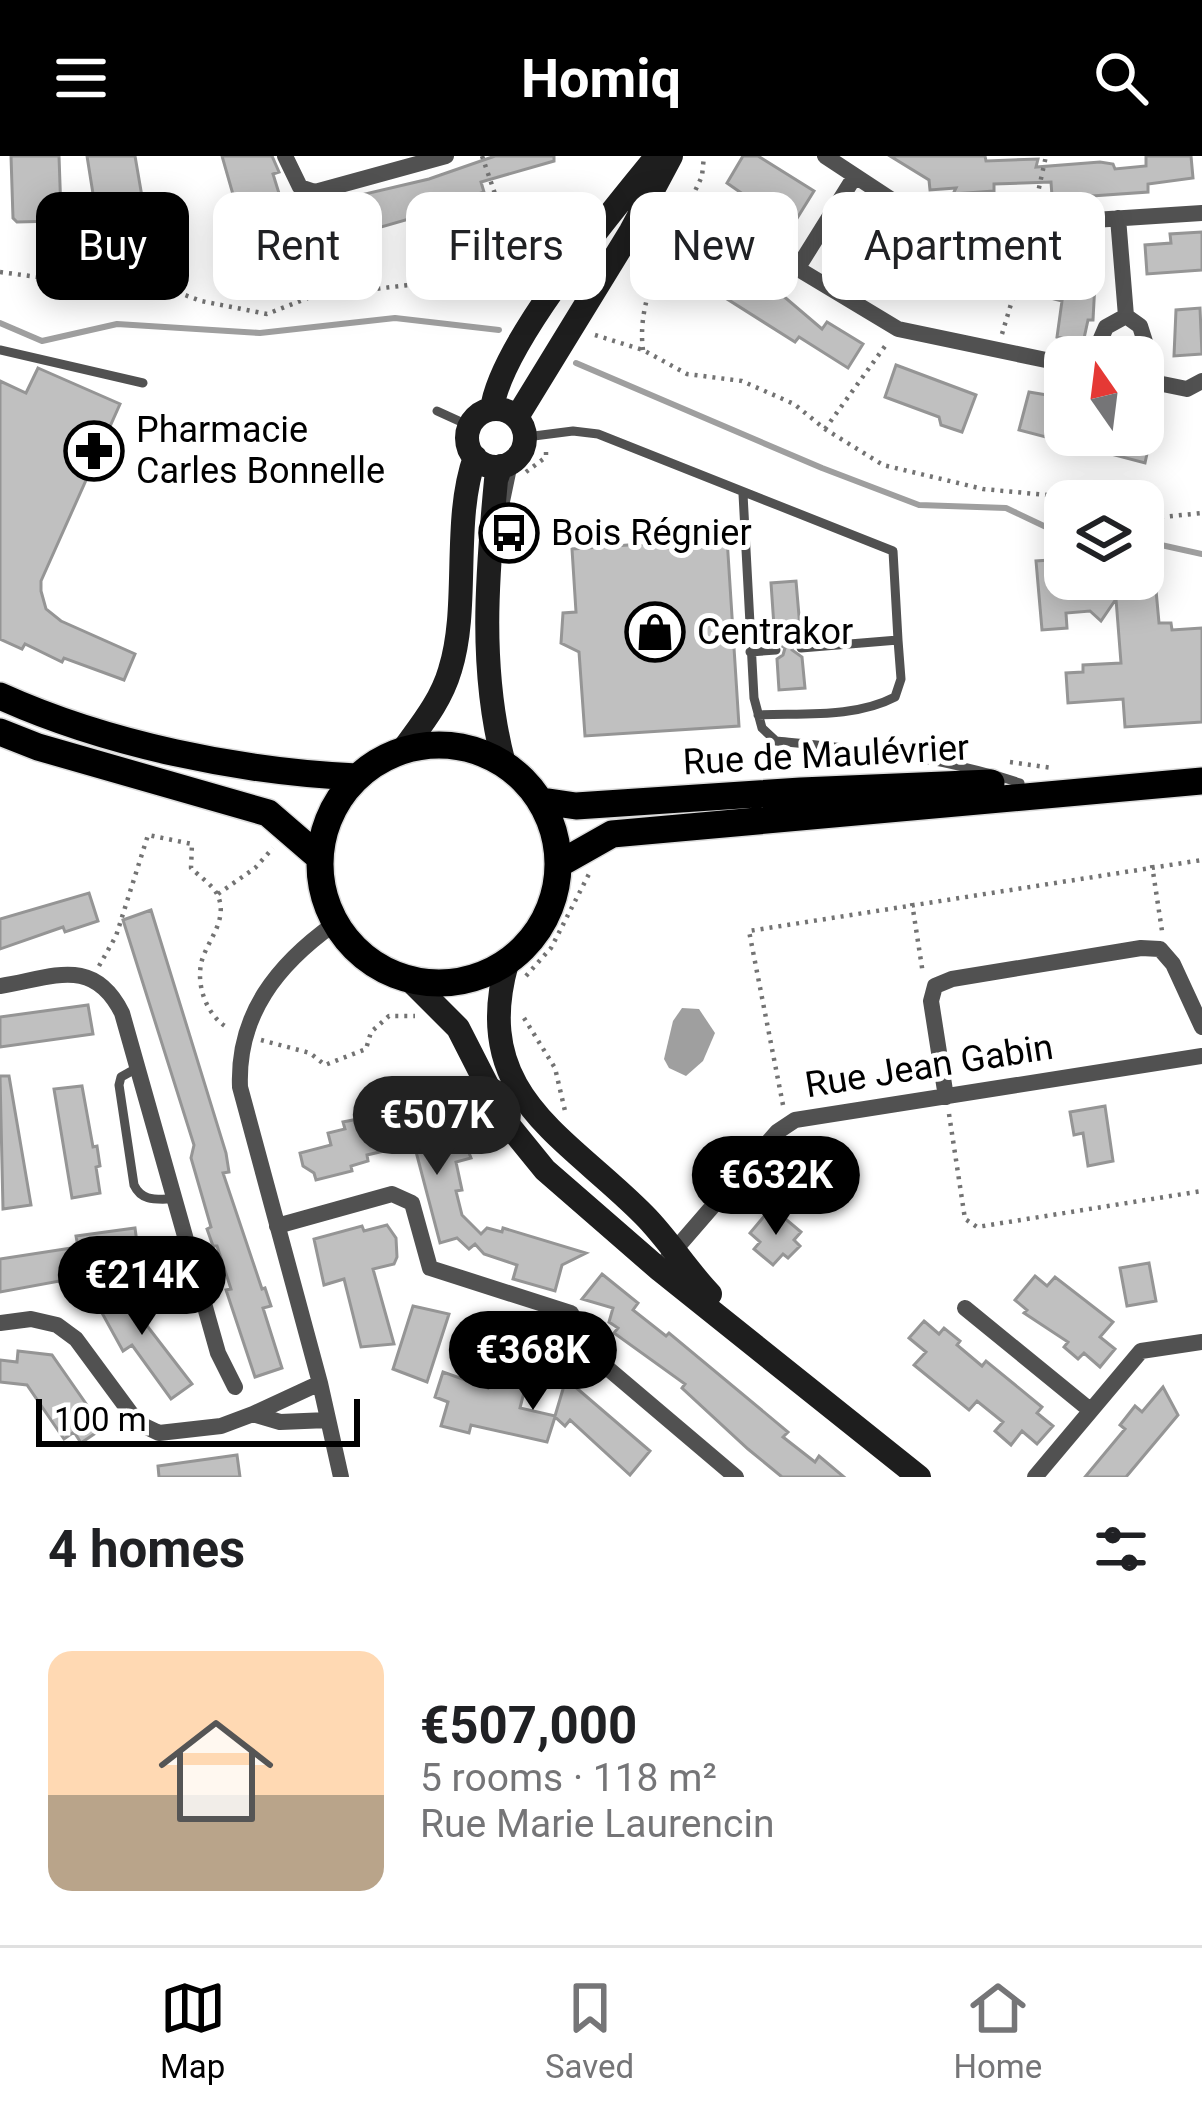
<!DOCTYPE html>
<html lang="en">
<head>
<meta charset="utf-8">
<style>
	:root { --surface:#fff; --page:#f2f2f2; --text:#202124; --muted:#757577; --line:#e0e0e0; --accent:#000 }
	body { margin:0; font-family:Roboto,sans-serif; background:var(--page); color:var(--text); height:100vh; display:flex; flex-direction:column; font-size:45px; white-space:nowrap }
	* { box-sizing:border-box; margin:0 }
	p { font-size:39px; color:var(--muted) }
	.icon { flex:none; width:66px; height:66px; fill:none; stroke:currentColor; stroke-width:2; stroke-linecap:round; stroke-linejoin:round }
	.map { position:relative; height:1321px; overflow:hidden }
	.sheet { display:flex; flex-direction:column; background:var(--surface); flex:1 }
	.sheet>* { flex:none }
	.hud { position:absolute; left:36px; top:36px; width:1131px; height:108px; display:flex; gap:24px }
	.needle { width:78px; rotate:346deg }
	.tools { position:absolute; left:1044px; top:180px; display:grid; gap:24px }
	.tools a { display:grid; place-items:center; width:120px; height:120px; border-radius:24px; background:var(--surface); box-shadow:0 6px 30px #0003; font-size:60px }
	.scale { position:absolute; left:36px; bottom:30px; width:324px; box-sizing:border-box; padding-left:12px; border:6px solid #000; border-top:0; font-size:33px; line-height:42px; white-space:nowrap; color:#000; -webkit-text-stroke:9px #fff; paint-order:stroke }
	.price { position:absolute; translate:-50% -102px; padding:0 27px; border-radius:42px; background:var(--accent); color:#fff; font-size:39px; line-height:78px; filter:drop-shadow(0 3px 6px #0008) }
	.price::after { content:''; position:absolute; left:50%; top:72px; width:36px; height:27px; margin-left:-18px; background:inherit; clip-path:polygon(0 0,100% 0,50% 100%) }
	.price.on { background:#222; color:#fff }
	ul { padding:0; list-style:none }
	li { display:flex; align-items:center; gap:36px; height:300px; padding:0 48px }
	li+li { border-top:3px solid var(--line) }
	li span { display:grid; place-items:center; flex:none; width:336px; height:240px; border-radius:24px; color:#555 }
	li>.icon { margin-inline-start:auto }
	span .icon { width:144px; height:144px; fill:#fffc; stroke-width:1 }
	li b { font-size:51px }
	h2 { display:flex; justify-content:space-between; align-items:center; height:144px; padding:0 48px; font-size:51px }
	.pill { padding:0 42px; border-radius:24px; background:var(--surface); box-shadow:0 6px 30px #0003; font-size:42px; line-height:108px }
	.pill.on { background:var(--accent); color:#fff }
	header { display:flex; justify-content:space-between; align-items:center; height:156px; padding:0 48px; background:var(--accent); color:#fff; font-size:54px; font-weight:700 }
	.dock { display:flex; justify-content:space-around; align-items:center; height:168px; border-top:3px solid var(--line); background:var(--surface); font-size:33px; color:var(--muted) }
	.dock a { display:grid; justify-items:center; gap:6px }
	.dock .on { color:var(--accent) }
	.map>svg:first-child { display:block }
	.water { fill:#9f9f9f }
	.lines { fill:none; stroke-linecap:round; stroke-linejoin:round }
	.stream { stroke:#9f9f9f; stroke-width:6 }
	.building { fill:#c0c0c0; stroke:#959595; stroke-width:3 }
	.primary-casing { stroke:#dbdbdb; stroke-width:30 }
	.path { stroke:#737373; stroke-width:4.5; stroke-dasharray:3 6; stroke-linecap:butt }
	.lane { stroke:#515151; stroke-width:9 }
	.street { stroke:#515151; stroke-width:16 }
	.secondary { stroke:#1e1e1e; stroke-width:24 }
	.primary { stroke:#000; stroke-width:27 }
	.labels { text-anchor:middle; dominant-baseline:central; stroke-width:10; stroke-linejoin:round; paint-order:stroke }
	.poi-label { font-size:36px; fill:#000; stroke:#fff; text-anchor:start }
	.street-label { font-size:36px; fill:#000; stroke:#fff }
</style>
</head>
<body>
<header><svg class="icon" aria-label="menu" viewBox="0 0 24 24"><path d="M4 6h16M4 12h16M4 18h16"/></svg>Homiq<svg class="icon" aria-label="search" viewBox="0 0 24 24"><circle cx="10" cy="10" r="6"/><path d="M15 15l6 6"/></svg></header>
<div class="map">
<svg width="1202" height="1321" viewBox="0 0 1202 1321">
	<rect width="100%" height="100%" fill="#fff"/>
	<path class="water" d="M682 852 699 853 715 877 703 905 686 920 669 912 664 903 673 865Z"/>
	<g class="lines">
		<path class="stream" d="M0 167 42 185 117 168 260 177 395 162 499 174
			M576 207 822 312 919 349 1006 352 1065 380
			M1143 385 1202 398"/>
	</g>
	<path class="building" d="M11 0H59L61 57H57V65L17 66 13 62Z
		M87 0H135L145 58 143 62 103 69 102 62 97 63Z
		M222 0H272L279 16 273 18 286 60 353 45 352 41 429 23 495 0H554V5L481 26 484 36 478 38 479 43 322 88 321 84 313 86 311 80 258 96 239 41 234 42Z
		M743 0H758L814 35 796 64 777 52 773 59 727 27Z
		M890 0H985L986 5 1038 3 1036 11 1100 6 1113 8 1115 13 1146 10V0H1191L1193 22 1148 28V36L1063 42 1052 40 1051 26 994 28V35L953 38 956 32 930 34 929 24Z
		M865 64 910 94 951 102 952 96 993 103 988 130 956 125 954 132 902 121 851 89Z
		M1202 76V114L1147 118 1145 89 1171 87 1170 78Z
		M701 94 744 121 746 117 781 138 822 173 827 166 863 188 848 212 799 181 795 186 686 117Z
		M1057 101 1096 108 1093 164H1088L1083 187 1057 181 1062 145 1050 142Z
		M1200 152 1202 198 1174 200 1176 154Z
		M896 209 976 239 962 276 941 269 939 261 885 241Z
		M38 212 120 248 41 425V435L46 453 61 465 135 498 124 524 64 502 62 506 25 488 22 493 0 483V225L26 237Z
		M1029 236 1065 242 1058 279H1151L1145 307 1019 274Z
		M727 382 739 570 585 580 579 496 561 487 563 457 576 456 572 393Z
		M1050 404 1057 409H1065V423H1155L1159 467H1171L1172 474 1202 472V566L1125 571 1123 543 1068 547 1066 517 1083 516V509L1121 507 1116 443 1101 465 1090 455 1066 457 1067 472 1042 474 1036 405Z
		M796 425 801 483 794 487 792 494 802 501 805 532 779 534 777 503 783 499 785 492 775 485 771 427Z
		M89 737 98 765 65 776 63 771 0 793V763Z
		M151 754 226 997 229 1016 223 1017 262 1133 265 1132 271 1150 263 1152 282 1212 255 1221 226 1134 231 1133 217 1090H213L207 1073 211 1071 191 1002 194 989 123 764Z
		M88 849 93 878 0 891V861Z
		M0 920H9L31 1049 3 1053Z
		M432 922 438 944 444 943 450 962 455 961 471 1002 456 1006 462 1034 456 1035 462 1059 481 1078 487 1072 502 1076 503 1072 586 1097 562 1109 555 1135 513 1123 517 1109 484 1098 475 1088 469 1093 457 1082 440 1087 414 988 367 999 368 1005 351 1010 352 1015 316 1024 314 1017 303 1010 300 997 331 989 328 977 345 973 343 966 403 954 397 931Z
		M82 930 93 991 97 990 100 1010 96 1011 100 1037 72 1042 54 933Z
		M1105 950 1113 1005 1088 1010 1083 977 1074 979 1070 956Z
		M766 1058 775 1066 781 1059 801 1076 794 1084 800 1090 788 1102 783 1098 773 1109 754 1093 760 1086 750 1077Z
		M387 1069 396 1082 397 1101 394 1108 373 1113 394 1188 361 1191 344 1123 324 1129 314 1083 362 1070 364 1075Z
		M135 1072 139 1102 119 1104 125 1113 0 1136V1103L78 1091 76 1080Z
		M1149 1107 1156 1145 1127 1150 1120 1112Z
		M602 1118 638 1147 633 1154 666 1180 669 1177 788 1276 783 1281 815 1306 819 1300 844 1321H782L748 1293 682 1232 685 1228 614 1177 618 1172 609 1166 613 1152 582 1143Z
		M1035 1120 1047 1130 1055 1121 1113 1166 1100 1181 1115 1193 1100 1211 1084 1197 1078 1203 1064 1191 1068 1186 1024 1157 1027 1154 1015 1144Z
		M128 1126 149 1156 141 1162 192 1228 171 1243 132 1189 123 1195 102 1157 99 1147Z
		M413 1150 449 1158 427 1226 393 1213Z
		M924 1165 939 1178 944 1172 960 1185 957 1189 982 1210 986 1205 1042 1251 1037 1257 1053 1270 1037 1288 1022 1275 1011 1289 995 1275 1003 1266 977 1245 969 1254 914 1209 926 1196 909 1182Z
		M18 1195 52 1199 103 1272 81 1287 74 1276 64 1283 27 1229 0 1226V1204L17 1206Z
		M533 1201 520 1252 555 1260 566 1223 650 1295 630 1319 570 1264 565 1270 555 1261 547 1286 471 1269 469 1277 441 1270 448 1246 435 1241 443 1216 488 1232 497 1202 526 1211Z
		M1163 1231 1178 1259 1126 1321H1085L1125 1273 1120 1269 1135 1250 1142 1256Z
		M237 1299 240 1321H159L158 1310Z"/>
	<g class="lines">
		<g class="primary-casing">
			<path id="primary" d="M0 540C106 588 241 616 357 621
				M0 576 38 591 268 657 319 701
				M320 708a119 119 0 1 1 238 0a119 119 0 1 1-238 0Z
				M542 645 576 650 801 635 991 627
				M559 708 612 678 1202 625"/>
		</g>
		<path class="path" d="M482 0 506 70 521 137
			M1035 50 1046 0
			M297 51 313 140
			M0 116 105 130 150 126 201 145 267 158 313 140 541 114
			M1002 178 1014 138 1023 84
			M595 179 643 194 687 218 742 225 794 248 825 273 883 309 983 333 1047 339 1068 345
			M643 194C635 134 678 74 702 20L704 0
			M825 273 888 186
			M526 316 546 301V295
			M1143 363 1202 357
			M1010 606 1052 612
			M1152 709 1162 775
			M218 738 255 712 273 692
			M912 747 923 818
			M99 810 116 780 148 679 192 688 191 712C199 720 214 730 218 740 228 764 208 784 202 804 195 829 207 860 228 872
			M526 820 551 792 589 718
			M524 862 555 912 565 955
			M261 884 310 897 325 909 366 893 371 876 389 860H415
			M783 949 749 775 1202 704
			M949 958 965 1063 977 1071 1202 1035"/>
		<path class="lane" d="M0 194 143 227
			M437 255 470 270
			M526 281 573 275 598 278 893 395 898 484 801 492
			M743 338 754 542 762 572 776 585C858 593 941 600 1020 627
			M505 348 514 305
			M750 496 776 494
			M758 559C803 557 855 562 895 541L901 523 898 484
			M137 912 121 921 119 929 134 1029C142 1046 157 1043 173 1043"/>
		<path class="street" d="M285 0 300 31 315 36 446 0
			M825 0 910 56 930 65 961 69 1032 68 1202 57
			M1118 62 1126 160
			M770 96 898 173 1065 208
			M797 113 855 20
			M1093 201 1106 171 1126 160 1140 170 1158 227
			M1143 224 1187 233 1202 225
			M334 768C278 808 237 858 240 931L320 1227 341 1321
			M0 830C52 822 93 799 122 857L218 1197 235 1231
			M946 941 931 845 935 830 952 823 1141 792 1160 793 1173 808 1202 871
			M277 1070 392 1038 412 1047 430 1112 571 1157 585 1193 736 1321
			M667 1103 777 976 795 964 1202 900
			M965 1152 1090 1254
			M0 1167 31 1163 57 1169 76 1183 138 1267 159 1277 221 1270 253 1258
			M320 1227 253 1258 280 1266 328 1264
			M1035 1321 1141 1195 1202 1186"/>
		<path class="secondary" d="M492 253C500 188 613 54 657 0
			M467 282a29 29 0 1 1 58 0a29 29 0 1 1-58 0Z
			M517 261 631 75 671 0
			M501 310 496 324C487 420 479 514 504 608
			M403 594C421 569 441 545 450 514 470 451 452 365 475 301
			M507 807C470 939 565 979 644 1059 668 1083 686 1113 710 1138
			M409 823 458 872 506 966 545 1014 660 1114 919 1321"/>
		<use href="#primary" class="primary"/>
	</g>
	<defs>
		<g id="pharmacy-ring" transform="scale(3)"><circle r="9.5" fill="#fff" stroke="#000" stroke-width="1.5"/><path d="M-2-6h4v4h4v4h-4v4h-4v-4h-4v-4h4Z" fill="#000"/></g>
		<g id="bus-ring" transform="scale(3)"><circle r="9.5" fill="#fff" stroke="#000" stroke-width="1.5"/><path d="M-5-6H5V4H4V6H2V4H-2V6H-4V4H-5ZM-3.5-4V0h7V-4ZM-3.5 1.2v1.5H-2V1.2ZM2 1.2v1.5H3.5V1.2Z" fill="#000"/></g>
		<g id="shop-ring" transform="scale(3)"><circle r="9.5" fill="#fff" stroke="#000" stroke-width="1.5"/><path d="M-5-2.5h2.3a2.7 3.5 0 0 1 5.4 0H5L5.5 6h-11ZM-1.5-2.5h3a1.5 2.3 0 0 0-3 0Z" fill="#000"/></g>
	</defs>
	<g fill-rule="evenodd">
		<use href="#pharmacy-ring" x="94" y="295"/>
		<use href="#bus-ring" x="509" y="377"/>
		<use href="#shop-ring" x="655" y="476"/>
	</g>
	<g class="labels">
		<g class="poi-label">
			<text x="136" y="274">Pharmacie<tspan x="136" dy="41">Carles Bonnelle</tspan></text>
			<text x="551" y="377">Bois Régnier</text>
			<text x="697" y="476">Centrakor</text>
		</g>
		<g class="street-label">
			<text transform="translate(826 599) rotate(-3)">Rue de Maulévrier</text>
			<text transform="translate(929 910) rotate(-9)">Rue Jean Gabin</text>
		</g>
	</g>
</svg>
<div class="tools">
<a><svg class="needle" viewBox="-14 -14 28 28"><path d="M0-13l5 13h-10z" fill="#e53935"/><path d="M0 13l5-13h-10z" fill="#757577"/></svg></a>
<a><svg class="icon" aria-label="layers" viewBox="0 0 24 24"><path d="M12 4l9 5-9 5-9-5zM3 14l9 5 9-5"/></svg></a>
</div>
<div class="scale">100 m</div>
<b class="price on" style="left:437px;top:1022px">€507K</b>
<b class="price" style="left:776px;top:1082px">€632K</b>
<b class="price" style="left:142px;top:1182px">€214K</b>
<b class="price" style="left:533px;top:1257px">€368K</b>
<div class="hud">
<a class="pill on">Buy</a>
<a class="pill">Rent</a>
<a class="pill">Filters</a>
<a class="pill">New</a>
<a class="pill">Apartment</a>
</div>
</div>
<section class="sheet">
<h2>4 homes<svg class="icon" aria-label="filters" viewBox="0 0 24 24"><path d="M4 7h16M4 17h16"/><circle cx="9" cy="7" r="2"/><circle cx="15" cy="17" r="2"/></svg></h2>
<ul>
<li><span style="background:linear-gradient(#ffd9b3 60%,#b9a48a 0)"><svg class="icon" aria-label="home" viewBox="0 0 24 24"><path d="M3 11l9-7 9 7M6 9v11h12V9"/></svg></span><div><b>€507,000</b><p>5 rooms · 118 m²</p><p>Rue Marie Laurencin</p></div></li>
</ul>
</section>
<nav class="dock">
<a class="on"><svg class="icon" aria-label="map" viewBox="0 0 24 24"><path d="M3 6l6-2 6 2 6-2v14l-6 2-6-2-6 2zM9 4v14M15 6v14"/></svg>Map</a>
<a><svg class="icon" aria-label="saved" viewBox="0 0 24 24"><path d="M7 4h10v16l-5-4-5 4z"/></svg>Saved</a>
<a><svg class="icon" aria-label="home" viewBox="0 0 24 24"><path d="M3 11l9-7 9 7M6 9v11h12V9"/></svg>Home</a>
</nav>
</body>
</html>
